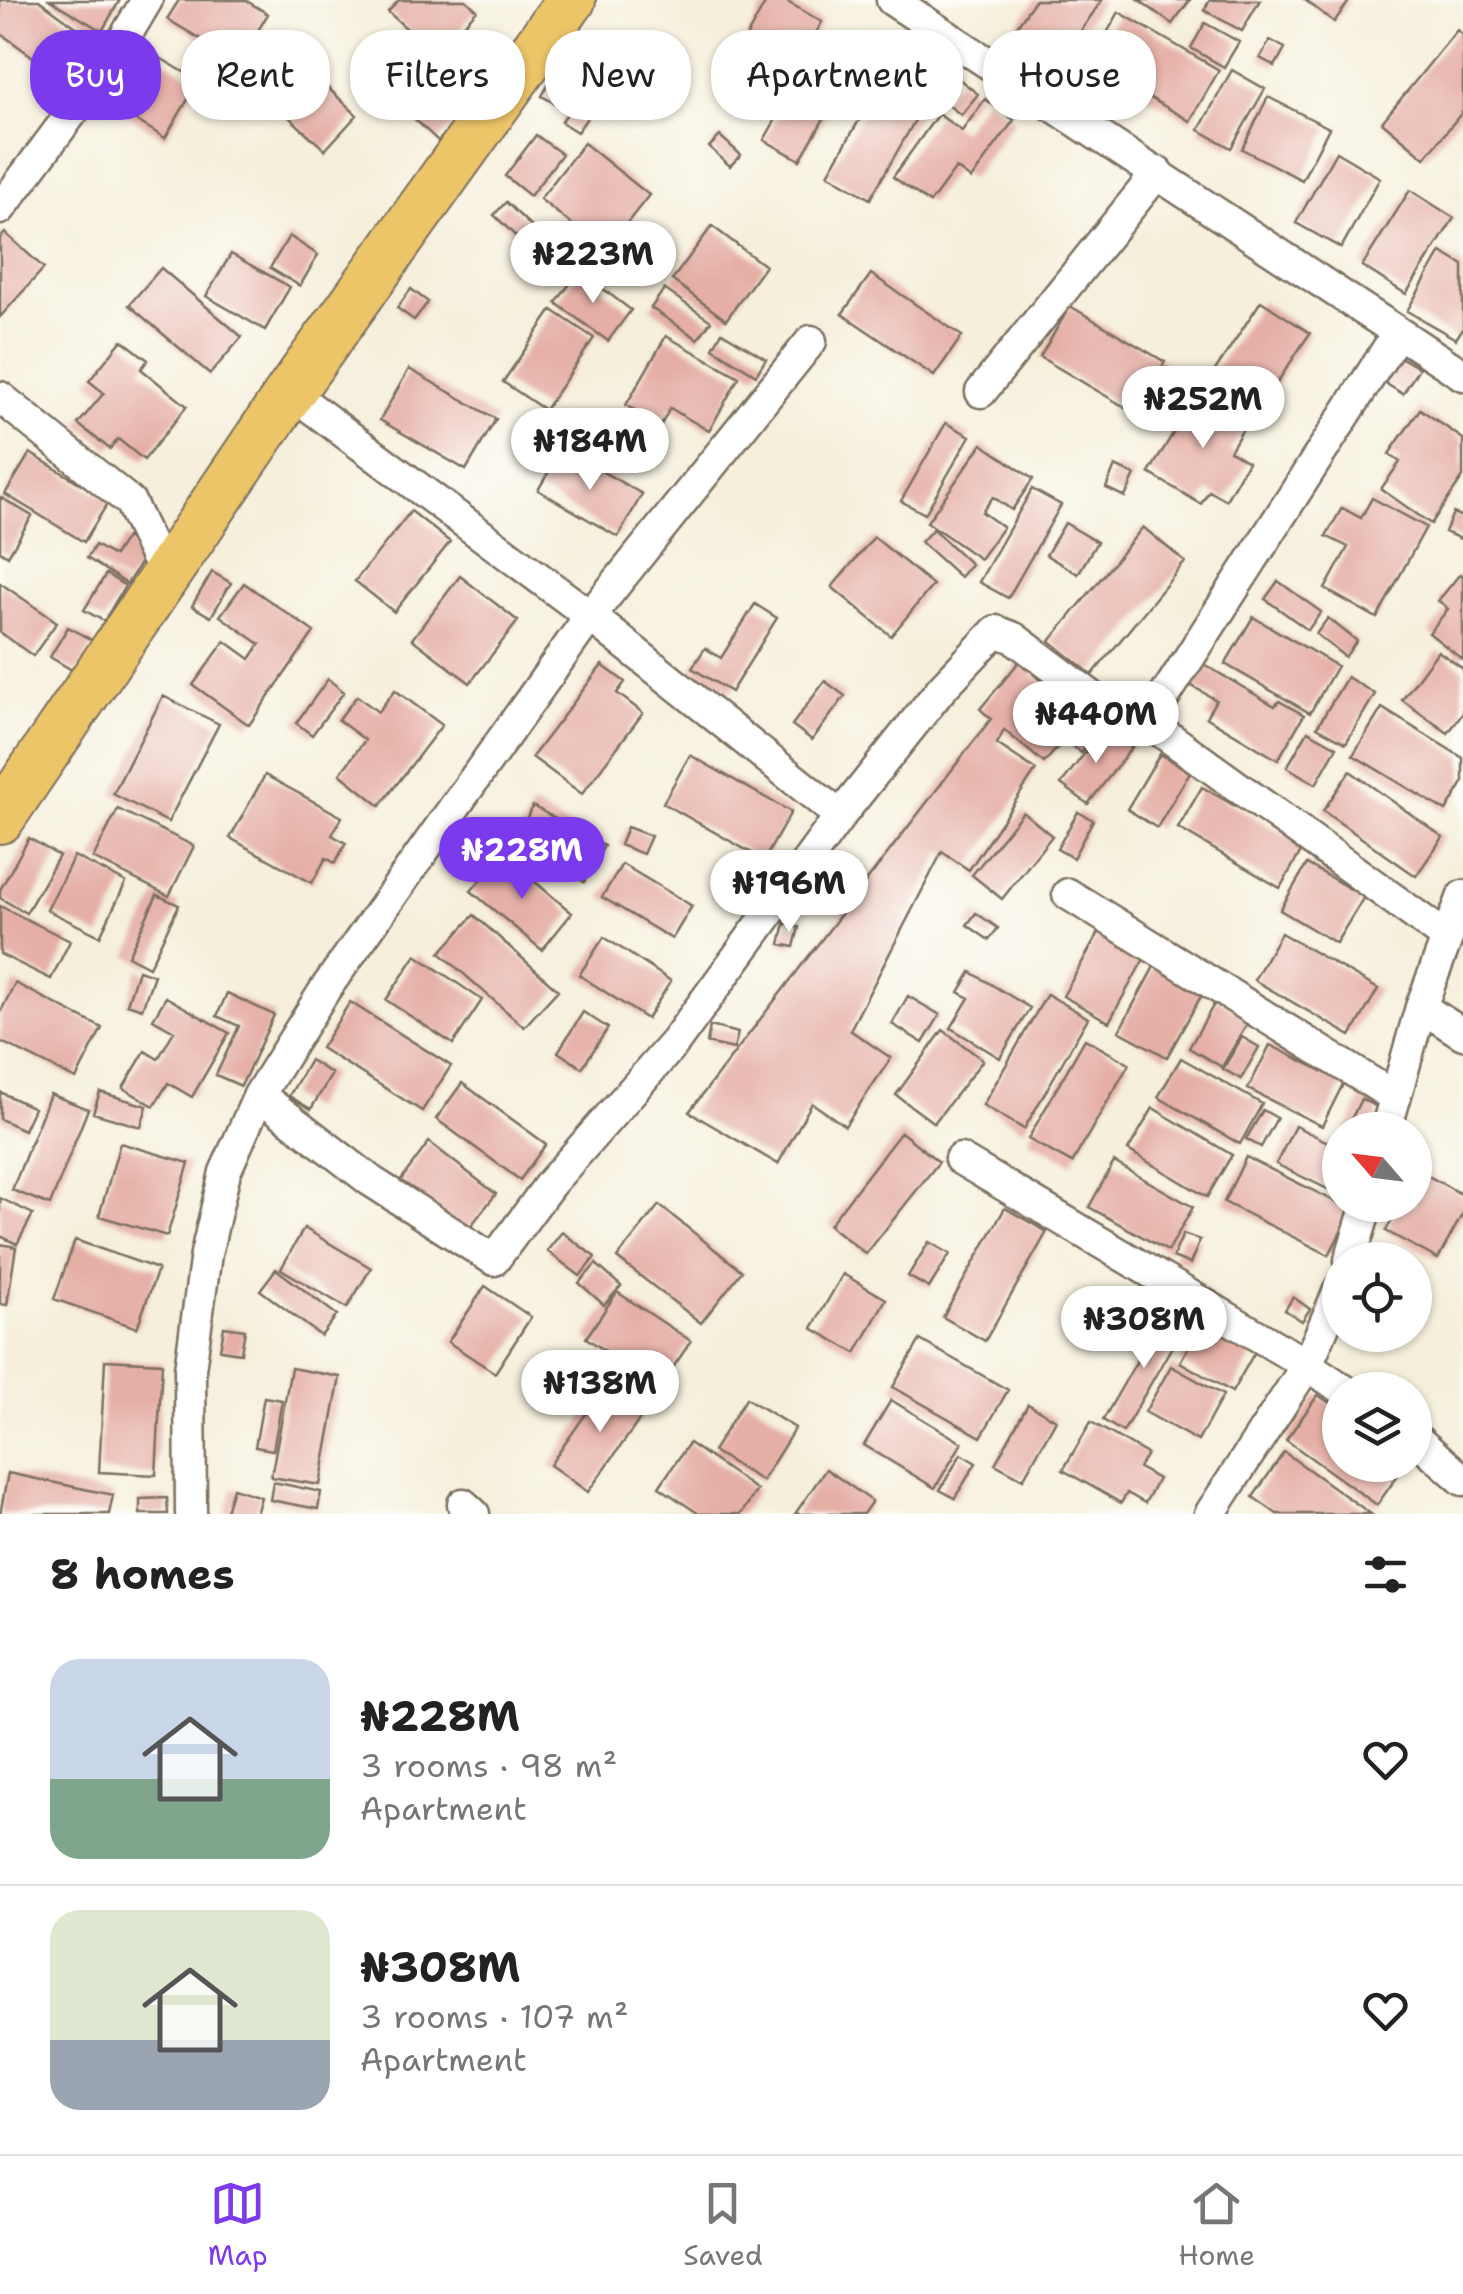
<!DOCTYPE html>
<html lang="en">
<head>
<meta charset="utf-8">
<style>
	:root { --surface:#fff; --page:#f2f2f2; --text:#222; --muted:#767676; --line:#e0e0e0; --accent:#7c3aed }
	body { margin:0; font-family:"Shantell Sans",sans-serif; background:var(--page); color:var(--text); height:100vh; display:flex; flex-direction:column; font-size:38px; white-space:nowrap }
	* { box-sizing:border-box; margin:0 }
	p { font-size:32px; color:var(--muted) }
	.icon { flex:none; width:55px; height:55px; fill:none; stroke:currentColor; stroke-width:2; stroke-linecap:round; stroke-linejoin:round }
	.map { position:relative; height:1514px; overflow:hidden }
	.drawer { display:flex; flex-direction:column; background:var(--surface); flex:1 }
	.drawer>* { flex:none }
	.guide { position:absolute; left:30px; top:30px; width:1405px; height:90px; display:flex; gap:20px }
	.needle { width:65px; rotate:298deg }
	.tools { position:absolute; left:1322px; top:1112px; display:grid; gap:20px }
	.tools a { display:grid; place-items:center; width:110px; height:110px; border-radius:50%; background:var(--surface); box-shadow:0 2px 8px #0004; font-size:50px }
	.price { position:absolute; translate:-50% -85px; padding:0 22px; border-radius:35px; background:#fff; color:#222; font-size:32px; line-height:65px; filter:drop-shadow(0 2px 5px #0008) }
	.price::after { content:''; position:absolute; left:50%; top:60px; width:30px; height:22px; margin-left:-15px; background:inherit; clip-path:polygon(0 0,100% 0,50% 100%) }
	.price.current { background:var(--accent); color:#fff }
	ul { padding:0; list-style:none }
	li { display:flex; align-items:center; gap:30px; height:250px; padding:0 50px }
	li+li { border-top:2px solid var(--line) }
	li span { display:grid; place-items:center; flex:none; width:280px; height:200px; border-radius:30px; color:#555 }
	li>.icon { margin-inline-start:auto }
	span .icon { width:120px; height:120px; fill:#fffc; stroke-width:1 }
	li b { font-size:42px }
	h2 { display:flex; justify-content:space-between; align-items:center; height:120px; padding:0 50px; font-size:42px }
	.chip { padding:0 35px; border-radius:40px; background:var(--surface); box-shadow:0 2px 8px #0004; font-size:35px; line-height:90px }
	.chip.current { background:var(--accent); color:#fff }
	.tab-bar { display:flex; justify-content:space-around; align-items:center; height:140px; border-top:2px solid var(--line); background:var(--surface); font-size:28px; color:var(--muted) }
	.tab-bar a { display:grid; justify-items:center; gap:5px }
	.tab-bar .current { color:var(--accent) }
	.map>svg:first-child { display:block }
	.building { fill:#e5afa6 }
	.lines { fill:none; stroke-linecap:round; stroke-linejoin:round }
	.minor-casing { stroke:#7c6f60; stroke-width:35 }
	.primary-casing { stroke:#7c6f60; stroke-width:52 }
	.minor { stroke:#fff; stroke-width:30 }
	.primary { stroke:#edc569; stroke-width:48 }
</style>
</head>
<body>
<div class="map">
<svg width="1463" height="1514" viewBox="0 0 1463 1514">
	<rect width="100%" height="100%" fill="#fdfcf7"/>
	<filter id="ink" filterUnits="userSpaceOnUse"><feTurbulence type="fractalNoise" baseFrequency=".01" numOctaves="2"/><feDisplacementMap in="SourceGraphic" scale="20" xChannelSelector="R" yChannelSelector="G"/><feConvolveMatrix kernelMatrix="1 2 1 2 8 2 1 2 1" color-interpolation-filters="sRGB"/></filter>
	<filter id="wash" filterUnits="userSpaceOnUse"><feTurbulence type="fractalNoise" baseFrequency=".0048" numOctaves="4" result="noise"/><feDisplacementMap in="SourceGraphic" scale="40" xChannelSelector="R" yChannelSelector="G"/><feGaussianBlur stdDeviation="2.25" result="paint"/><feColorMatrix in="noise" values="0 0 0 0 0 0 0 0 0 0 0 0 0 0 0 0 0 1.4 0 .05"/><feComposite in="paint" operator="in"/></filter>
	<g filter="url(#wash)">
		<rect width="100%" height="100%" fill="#f5efdb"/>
		<g id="blocks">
			<path class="building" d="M0 0H39L94 40 65 80 0 33Z
				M50 0H120L102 31Z
				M179 0H245L268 14 239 62 167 19Z
				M399 0H466L477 10 436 55 388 12Z
				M767 0H784L822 22 790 80 738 52Z
				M1035 0H1102L1060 61 1015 29Z
				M1139 0H1190L1172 24Z
				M1210 0H1260L1242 31 1204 10Z
				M1305 0H1350L1334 22Z
				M1119 12 1219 70 1190 121 1090 63Z
				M1205 23 1239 42 1224 67 1191 48Z
				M1457 30 1463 35V111L1425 158 1382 122Z
				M822 39 858 60 800 160 764 140Z
				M1270 40 1285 48 1275 66 1260 58Z
				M922 45 937 53 928 70 913 62Z
				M618 49 652 79 637 96 602 66Z
				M150 52 199 81 165 138 116 108Z
				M943 55 959 64 936 105 920 96Z
				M426 59 445 77 425 98 454 124 438 141 391 97Z
				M560 64 586 79 568 111 542 96Z
				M1232 70 1265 89 1231 148 1199 130Z
				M312 73 357 115 325 150 279 108Z
				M959 79 978 94 961 115 942 100Z
				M880 84 922 108 870 199 828 174Z
				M587 86 602 97 577 132 561 122Z
				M1268 97 1329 128 1302 180 1242 149Z
				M985 99 1014 120 971 179 956 168 930 203 893 177 938 114 962 131Z
				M536 135 562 154 530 196 505 176Z
				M720 136 741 155 730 166 709 147Z
				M584 143 649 195 605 251 540 199Z
				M1336 152 1380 178 1341 248 1296 223Z
				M1410 190 1454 218 1406 294 1362 266Z
				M506 202 542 237 530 250 494 215Z
				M712 226 765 266 726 320 672 280Z
				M5 233 44 268 0 317V238Z
				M289 236 318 255 300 286 270 268Z
				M1441 252 1463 265V328L1456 339 1407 311Z
				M231 254 290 287 265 330 206 296Z
				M161 268 242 337 210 374 129 305Z
				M579 271 631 310 608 341 556 303Z
				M871 274 962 336 934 376 842 314Z
				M411 289 428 302 414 320 397 308Z
				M664 289 711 321 698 339 651 308Z
				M1261 301 1310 333 1259 410 1210 378Z
				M1070 306 1165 362 1135 413 1040 357Z
				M552 310 594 338 545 410 503 382Z
				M722 332 766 359 756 375 713 348Z
				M666 336 739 377 709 431 670 408 661 425 626 405Z
				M122 340 148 360 141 369 187 406 144 460 118 439 110 449 78 424 104 393 89 381Z
				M1395 354 1419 368 1403 394 1380 380Z
				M409 369 496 419 466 470 380 420Z
				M1200 389 1249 419 1230 451 1248 462 1226 500 1209 491 1201 504 1149 473Z
				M1420 409 1463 439V477L1431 524 1381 489 1400 462 1389 454Z
				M946 423 970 436 925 514 901 501Z
				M982 444 1033 479 1012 510 993 497 982 512 1003 527 980 559 927 522Z
				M562 449 642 494 618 537 538 490Z
				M30 453 109 501 84 542 5 494Z
				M1115 466 1135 475 1125 497 1106 488Z
				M1032 489 1061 505 1008 598 979 582Z
				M0 497 32 516 8 556 0 551Z
				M1372 498 1426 527 1377 618 1325 589 1348 547 1326 536 1342 508 1361 518Z
				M411 511 450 542 394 612 355 581Z
				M1453 513 1463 517V540L1445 532Z
				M1065 523 1097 542 1078 574 1046 555Z
				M1143 527 1185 562 1092 675 1050 641Z
				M933 529 971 564 960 577 921 542Z
				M126 537 148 551 127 584 87 558 95 545 114 556Z
				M874 537 933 585 891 636 832 587Z
				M212 572 231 583 211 617 192 606Z
				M106 574 125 586 104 621 84 610Z
				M1460 574 1463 576V660L1429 633 1448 609 1438 601Z
				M460 576 518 621 470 683 412 639Z
				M1278 581 1321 612 1308 630 1265 599Z
				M0 583 57 622 33 656 0 632Z
				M244 583 314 632 249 725 193 685 225 641 250 659 260 644 220 616Z
				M755 604 777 618 731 692 692 668 705 648 721 658Z
				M1253 617 1337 666 1310 713 1225 664Z
				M1328 618 1357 641 1345 657 1316 634Z
				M68 627 95 642 77 673 50 657Z
				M1044 649 1033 674 1100 731 1081 753 1065 739 1044 763 1004 730 997 744 1036 770 969 870 942 852 850 1030 891 1058 845 1126 812 1103 778 1164 689 1112 991 719 980 709 1019 662 1028 670Z
				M1438 651 1463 669V713L1448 733 1402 700Z
				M1200 662 1275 706 1279 701 1304 715 1278 760 1206 717 1216 700 1187 683Z
				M602 665 625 682 617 693 643 713 582 794 532 757Z
				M1347 677 1375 694 1346 743 1317 727Z
				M328 679 344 692 312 735 296 723Z
				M825 681 845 696 812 740 792 725Z
				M395 690 442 725 380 806 340 774 365 740 338 720 357 696 378 712Z
				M163 696 219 724 168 822 113 794Z
				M1382 708 1463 758V783L1446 811 1353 755Z
				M1105 727 1132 747 1088 804 1061 784Z
				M1308 731 1337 747 1316 784 1287 767Z
				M1160 754 1190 772 1157 828 1127 809Z
				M690 755 791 812 764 860 663 803Z
				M1350 771 1443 837 1416 876 1323 811Z
				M265 775 342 817 332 835 346 843 335 863 326 858 312 883 230 838Z
				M1202 787 1304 846 1280 888 1178 828Z
				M533 806 604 846 584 882 514 841Z
				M118 809 194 846 169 896 93 858Z
				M1023 812 1052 836 1002 899 972 875Z
				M1078 812 1093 820 1073 858 1057 849Z
				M627 827 651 836 643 854 620 845Z
				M29 838 59 856 26 913 0 898V890Z
				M502 854 572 913 542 950 471 891Z
				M74 856 126 882 100 936 47 910Z
				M622 864 692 906 672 939 602 897Z
				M1307 864 1364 897 1336 943 1280 910Z
				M157 895 179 905 149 967 128 956Z
				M0 906 70 941 51 979 0 954Z
				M976 913 998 928 989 940 967 925Z
				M474 915 558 990 524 1027 440 953Z
				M785 923 799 927 794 947 780 944Z
				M1101 929 1146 955 1109 1022 1063 996Z
				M1281 933 1378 989 1351 1036 1254 980Z
				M604 937 671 981 647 1019 579 975Z
				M416 955 482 1000 453 1044 386 1000Z
				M1156 963 1205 989 1167 1057 1119 1031Z
				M138 970 154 975 142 1009 127 1004Z
				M971 972 1030 1008 1000 1058 951 1028 969 998 959 992Z
				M15 983 102 1028 76 1079 0 1041V1013Z
				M227 993 274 1015 241 1086 216 1075 239 1026 217 1016Z
				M1047 994 1088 1018 1024 1129 983 1105Z
				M908 996 940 1015 923 1043 892 1024Z
				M166 997 229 1033 192 1097 168 1083 154 1106 123 1088 145 1051 158 1059 174 1031 153 1019Z
				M1217 999 1250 1019 1222 1067 1189 1048Z
				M350 1002 451 1066 422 1111 321 1048Z
				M583 1012 608 1028 582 1068 558 1052Z
				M710 1026 738 1033 734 1049 707 1043Z
				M943 1030 983 1060 934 1123 896 1095Z
				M1242 1037 1259 1047 1241 1079 1223 1069Z
				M1085 1039 1129 1064 1072 1163 1028 1139Z
				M1270 1045 1344 1082 1322 1126 1248 1089Z
				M1181 1058 1262 1104 1240 1144 1158 1097Z
				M310 1060 332 1074 311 1109 289 1096Z
				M462 1083 546 1144 520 1180 436 1119Z
				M0 1092 34 1108 24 1130 0 1119Z
				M100 1092 147 1106 141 1127 93 1113Z
				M50 1094 88 1109 50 1205 12 1190Z
				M1361 1099 1380 1108 1370 1130H1346Z
				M1153 1108 1232 1155 1207 1197 1128 1150Z
				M1263 1110 1277 1118 1261 1147 1246 1139Z
				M1295 1126 1340 1148V1195L1276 1164Z
				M901 1132 939 1162 866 1254 829 1225Z
				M429 1142 496 1194 466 1232 400 1181Z
				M120 1143 189 1163 167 1236 99 1216Z
				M1246 1157 1352 1210 1329 1255 1224 1202Z
				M1114 1162 1193 1207 1168 1251 1089 1207Z
				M1419 1171 1463 1195V1213L1438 1259 1386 1231 1400 1205H1415V1179Z
				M0 1198 33 1214 17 1244 0 1236Z
				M659 1205 742 1271 701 1323 617 1258Z
				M1005 1208 1047 1232 985 1341 943 1317Z
				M304 1228 371 1268 347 1308 281 1269Z
				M562 1232 595 1257 580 1276 547 1251Z
				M1183 1234 1200 1240 1190 1264 1173 1257Z
				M75 1240 158 1269 137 1328 54 1299Z
				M929 1242 950 1254 929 1288 908 1276Z
				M0 1244 16 1247 7 1305 0 1304Z
				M596 1264 621 1286 604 1305 579 1283Z
				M276 1269 337 1315 321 1336 260 1290Z
				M843 1274 886 1299 856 1353 812 1328Z
				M485 1286 531 1317 495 1373 448 1342Z
				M617 1292 691 1341 660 1387 586 1338Z
				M1293 1297 1310 1309 1302 1321 1285 1310Z
				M1166 1310 1186 1322 1123 1432 1103 1420Z
				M1204 1319 1257 1348 1232 1392 1180 1362Z
				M224 1327 245 1330 241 1353 220 1350Z
				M920 1340 1008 1390 981 1437 893 1387Z
				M105 1360 162 1363 156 1475 99 1472Z
				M1171 1366 1223 1395 1198 1441 1145 1412Z
				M291 1368 340 1377 320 1485 271 1477Z
				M611 1378 650 1405 588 1492 550 1465Z
				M1318 1395 1340 1410V1465H1405L1377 1505 1286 1440Z
				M264 1397 282 1400 273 1450 255 1447Z
				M746 1398 795 1428 762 1481 713 1451Z
				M891 1400 962 1443 935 1488 864 1445Z
				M1028 1404 1056 1420 1023 1479 995 1464Z
				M1091 1422 1147 1454 1139 1468 1158 1479 1145 1503 1127 1493 1121 1503 1063 1470Z
				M689 1443 757 1490 741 1514H699L659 1487Z
				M1284 1452 1371 1514H1277L1253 1497Z
				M961 1454 976 1463 955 1498 940 1490Z
				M826 1469 872 1501 863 1514H795Z
				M8 1473 113 1495 109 1514H0Z
				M273 1482 321 1492 318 1509 270 1500Z
				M233 1488 261 1497 256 1514H225Z
				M167 1498 168 1514H140V1499Z"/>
		</g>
	</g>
	<g filter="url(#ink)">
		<use href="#blocks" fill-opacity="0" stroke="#7c6f60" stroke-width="2.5"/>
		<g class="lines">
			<g class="minor-casing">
				<path id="minor" d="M892 0 1463 375
					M0 209 112 59 147 0
					M290 392 590 616 840 816
					M981 392 1158 172
					M0 397 130 502 165 577
					M1148 722 1397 334
					M1068 894 1395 1097
					M1421 1007 1463 1034
					M259 1095 371 1181 494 1260 550 1184 675 1042 840 816 942 688 996 631 1014 638 1122 719 1148 722 1446 937
					M1386 1130 1421 1007 1463 896
					M960 1159 1307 1365 1344 1390
					M1350 1260 1367 1205
					M1415 1438 1463 1480
					M463 1504 474 1514
					M191 1514 190 1369 206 1254 225 1172 259 1095 326 988 590 616 811 341
					M1210 1514 1307 1365 1340 1288"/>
			</g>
			<g class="primary-casing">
				<path id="primary" d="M0 819 290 392 571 0"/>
			</g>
			<use href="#minor" class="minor"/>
			<use href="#primary" class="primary"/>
		</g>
	</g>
</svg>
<div class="tools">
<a><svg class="needle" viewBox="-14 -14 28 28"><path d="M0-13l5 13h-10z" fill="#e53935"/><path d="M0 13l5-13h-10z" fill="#767676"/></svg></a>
<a><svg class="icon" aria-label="locate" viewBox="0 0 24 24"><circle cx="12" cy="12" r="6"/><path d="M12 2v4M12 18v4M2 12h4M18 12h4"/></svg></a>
<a><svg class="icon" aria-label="layers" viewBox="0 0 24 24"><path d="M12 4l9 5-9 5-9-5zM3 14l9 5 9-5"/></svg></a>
</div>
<b class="price" style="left:593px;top:306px">₦223M</b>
<b class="price" style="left:1203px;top:451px">₦252M</b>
<b class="price" style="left:590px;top:493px">₦184M</b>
<b class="price" style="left:1096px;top:766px">₦440M</b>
<b class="price current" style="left:522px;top:902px">₦228M</b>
<b class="price" style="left:789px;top:935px">₦196M</b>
<b class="price" style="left:1144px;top:1371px">₦308M</b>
<b class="price" style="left:600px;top:1435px">₦138M</b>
<div class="guide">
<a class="chip current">Buy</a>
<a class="chip">Rent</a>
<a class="chip">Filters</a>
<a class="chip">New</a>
<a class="chip">Apartment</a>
<a class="chip">House</a>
</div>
</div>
<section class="drawer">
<h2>8 homes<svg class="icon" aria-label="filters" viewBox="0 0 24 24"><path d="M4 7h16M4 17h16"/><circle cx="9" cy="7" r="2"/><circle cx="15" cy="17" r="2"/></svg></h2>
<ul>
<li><span style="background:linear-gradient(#c9d6e8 60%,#7fa58c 0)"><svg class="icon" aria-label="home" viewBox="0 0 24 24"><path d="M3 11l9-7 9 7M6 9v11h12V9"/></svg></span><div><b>₦228M</b><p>3 rooms · 98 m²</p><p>Apartment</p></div><svg class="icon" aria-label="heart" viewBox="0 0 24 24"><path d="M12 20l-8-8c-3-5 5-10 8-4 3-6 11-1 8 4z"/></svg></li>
<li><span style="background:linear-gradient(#dfe7d0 65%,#9aa5b1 0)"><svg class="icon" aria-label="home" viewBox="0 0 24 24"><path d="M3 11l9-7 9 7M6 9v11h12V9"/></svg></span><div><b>₦308M</b><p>3 rooms · 107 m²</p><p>Apartment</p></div><svg class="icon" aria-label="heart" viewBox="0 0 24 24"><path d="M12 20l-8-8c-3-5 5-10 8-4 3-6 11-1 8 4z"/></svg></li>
</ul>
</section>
<nav class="tab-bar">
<a class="current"><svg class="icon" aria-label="map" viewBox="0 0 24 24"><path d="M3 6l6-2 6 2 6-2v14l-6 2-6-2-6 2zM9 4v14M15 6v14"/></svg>Map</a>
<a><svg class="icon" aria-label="saved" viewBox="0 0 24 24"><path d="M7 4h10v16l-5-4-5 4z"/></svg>Saved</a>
<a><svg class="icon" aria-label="home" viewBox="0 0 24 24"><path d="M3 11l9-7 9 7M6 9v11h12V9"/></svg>Home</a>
</nav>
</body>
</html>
